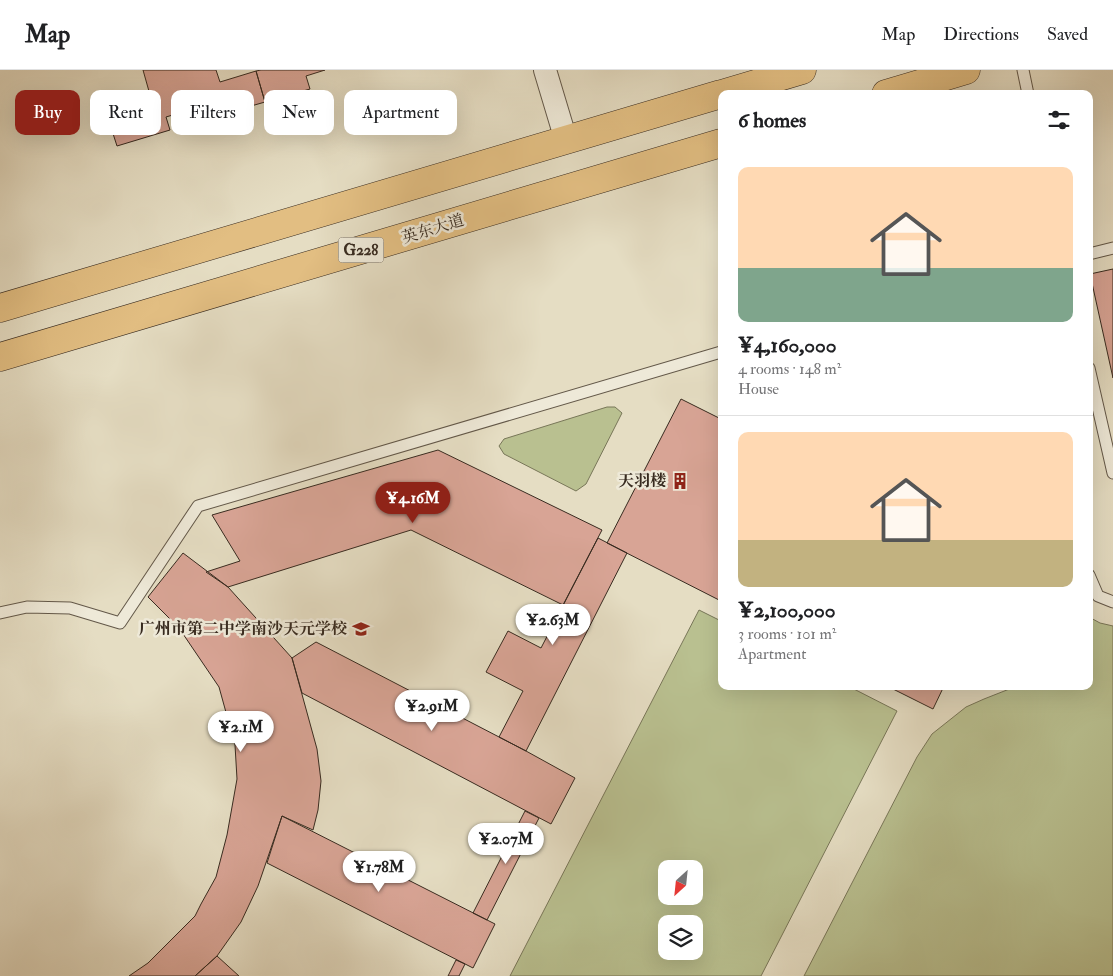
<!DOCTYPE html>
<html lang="en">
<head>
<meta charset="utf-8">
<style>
	:root { --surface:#fff; --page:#f2f2f2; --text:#202124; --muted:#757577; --line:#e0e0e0; --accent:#8f2418 }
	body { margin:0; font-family:"IM FELL Double Pica","Noto Serif SC",serif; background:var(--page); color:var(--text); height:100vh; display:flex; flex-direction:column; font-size:19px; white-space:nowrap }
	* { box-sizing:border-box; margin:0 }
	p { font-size:16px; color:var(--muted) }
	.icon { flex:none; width:28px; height:28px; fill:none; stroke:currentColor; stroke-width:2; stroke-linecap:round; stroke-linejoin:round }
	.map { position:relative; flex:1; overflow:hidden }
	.details { position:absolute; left:718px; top:20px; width:375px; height:600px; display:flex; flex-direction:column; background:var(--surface); border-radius:10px; box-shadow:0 5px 20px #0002 }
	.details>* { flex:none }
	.banner { position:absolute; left:15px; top:20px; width:475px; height:45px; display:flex; gap:10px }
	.needle { width:32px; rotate:207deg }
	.buttons { position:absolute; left:658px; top:790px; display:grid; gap:10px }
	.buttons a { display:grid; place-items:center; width:45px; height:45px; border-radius:10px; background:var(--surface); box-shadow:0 5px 20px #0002; font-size:25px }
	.price { position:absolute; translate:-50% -42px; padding:0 11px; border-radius:18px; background:#fff; color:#222; font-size:16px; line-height:32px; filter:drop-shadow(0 1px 2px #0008) }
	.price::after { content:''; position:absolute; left:50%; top:30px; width:15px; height:11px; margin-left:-8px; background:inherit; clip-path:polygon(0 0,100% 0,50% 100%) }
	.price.on { background:var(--accent); color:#fff }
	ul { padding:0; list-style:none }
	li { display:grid; align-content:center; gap:10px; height:265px; padding:0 20px }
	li+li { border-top:1px solid var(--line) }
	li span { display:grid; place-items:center; height:155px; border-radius:10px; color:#555 }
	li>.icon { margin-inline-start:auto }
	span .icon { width:90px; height:90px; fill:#fffc; stroke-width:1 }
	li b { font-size:21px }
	h2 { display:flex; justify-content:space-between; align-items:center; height:60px; padding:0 20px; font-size:21px }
	.pill { padding:0 18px; border-radius:10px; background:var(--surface); box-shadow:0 5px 20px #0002; font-size:18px; line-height:45px }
	.pill.on { background:var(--accent); color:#fff }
	header { display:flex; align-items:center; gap:30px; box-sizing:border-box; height:70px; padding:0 25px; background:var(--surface); border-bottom:1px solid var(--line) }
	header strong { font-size:24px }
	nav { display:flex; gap:28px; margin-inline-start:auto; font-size:18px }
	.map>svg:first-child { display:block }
	.green { fill:#b9c090; stroke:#787658; fill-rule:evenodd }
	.building { fill:#d8a495; stroke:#382b20 }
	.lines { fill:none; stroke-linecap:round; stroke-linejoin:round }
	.service-casing { stroke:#635849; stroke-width:13 }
	.minor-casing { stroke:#635849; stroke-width:24 }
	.trunk-casing { stroke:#382b20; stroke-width:29 }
	.service { stroke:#eee9d8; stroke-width:11 }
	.minor { stroke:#eee9d8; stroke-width:22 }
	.trunk { stroke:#e2be82; stroke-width:28 }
	.labels { text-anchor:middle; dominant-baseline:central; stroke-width:5; stroke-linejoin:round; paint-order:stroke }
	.shield { fill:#eee9d8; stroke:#6f6457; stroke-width:1 }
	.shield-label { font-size:15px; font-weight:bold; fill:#382b20 }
	.street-label { font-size:16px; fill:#382b20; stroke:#eee9d8 }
	.poi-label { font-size:16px; font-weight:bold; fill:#382b20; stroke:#eee9d8; text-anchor:end }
</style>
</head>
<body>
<header>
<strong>Map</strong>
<nav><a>Map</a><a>Directions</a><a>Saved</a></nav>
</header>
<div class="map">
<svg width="1113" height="906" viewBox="0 0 1113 906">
	<rect width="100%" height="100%" fill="#e5ddc3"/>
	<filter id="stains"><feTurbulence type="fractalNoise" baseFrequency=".004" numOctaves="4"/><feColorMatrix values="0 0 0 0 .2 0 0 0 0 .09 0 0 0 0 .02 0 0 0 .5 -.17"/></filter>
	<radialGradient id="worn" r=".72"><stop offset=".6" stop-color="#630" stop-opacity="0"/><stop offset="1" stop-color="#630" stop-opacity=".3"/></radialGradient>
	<path class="green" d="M607 337H615L622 343 586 414 576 421 504 384 499 376 504 369Z
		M699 540 721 551V616H848L897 641 761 906H510ZM666 799H694V826H666ZM666 854H694V881H666Z
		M1089 547 1100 553 1113 556V906H804L917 687 932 664 966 637 984 629 1017 616H1089Z"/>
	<path class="building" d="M143 0H216L220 12 256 1 265 32 220 45 216 32 166 47 170 60 117 76 107 45 152 32Z
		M261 0H325L306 6 310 19 265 32 256 1Z
		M1113 199V308L1090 204Z
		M681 329 721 349V531L607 473Z
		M438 380 602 460 563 535 411 460 228 517 206 502 240 491 212 445Z
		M598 468 627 483 526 681 499 667 523 621 486 602 508 561 541 578Z
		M183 483 228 517 292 588 317 679 321 711 318 740 313 760 282 746 258 816 241 852 217 886 195 906H129L148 893 195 846 201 834 216 807 227 765 237 709 235 675 219 617 179 558 148 527Z
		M316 572 526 681 575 708 551 754 302 623 292 588Z
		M887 616H944L933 639Z
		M525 741 539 748 487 850 473 843Z
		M282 746 495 854 473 898 267 793Z
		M217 886 239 906H195Z
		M456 890 465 894 459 906H448Z"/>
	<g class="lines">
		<g class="service-casing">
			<path id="service" d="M1023 0 1028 24
				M1089 184 1113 178
				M1089 298 1113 403
				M1089 505 1098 526 1113 532
				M0 543 27 537 70 538 120 553 198 436 721 282"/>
		</g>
		<g class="minor-casing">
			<path id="minor" d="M545 0 566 70"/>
		</g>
		<g class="trunk-casing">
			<path id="trunk" d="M722 24 802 0
				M886 24 966 0
				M0 238 721 24
				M0 287 721 73"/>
		</g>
		<use href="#service" class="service"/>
		<use href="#minor" class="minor"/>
		<use href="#trunk" class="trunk"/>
	</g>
	<defs>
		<g id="building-bare" transform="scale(1.35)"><path d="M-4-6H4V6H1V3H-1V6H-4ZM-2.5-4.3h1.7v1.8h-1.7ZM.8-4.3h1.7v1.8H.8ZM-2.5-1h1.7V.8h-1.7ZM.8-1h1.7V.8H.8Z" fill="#8f2418" stroke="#eee9d8" stroke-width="2.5" paint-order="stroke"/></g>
		<g id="school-bare" transform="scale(1.35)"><path d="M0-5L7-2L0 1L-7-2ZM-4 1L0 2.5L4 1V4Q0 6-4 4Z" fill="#8f2418" stroke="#eee9d8" stroke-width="2.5" paint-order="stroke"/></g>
	</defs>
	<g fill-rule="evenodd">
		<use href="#building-bare" x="680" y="411"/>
		<use href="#school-bare" x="361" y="559"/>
	</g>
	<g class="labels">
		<rect class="shield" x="338.5" y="167.5" width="45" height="25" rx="4"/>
		<g class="shield-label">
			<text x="361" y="180">G228</text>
		</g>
		<g class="street-label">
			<text transform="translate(433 159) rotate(-17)">英东大道</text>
		</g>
		<g class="poi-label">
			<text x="666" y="411">天羽楼</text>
			<text x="347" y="559">广州市第二中学南沙天元学校</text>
		</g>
	</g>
	<rect width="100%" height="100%" filter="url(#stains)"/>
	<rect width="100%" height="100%" fill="url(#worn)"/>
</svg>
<div class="buttons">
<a><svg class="needle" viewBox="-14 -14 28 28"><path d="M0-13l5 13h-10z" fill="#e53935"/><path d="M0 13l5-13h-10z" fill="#757577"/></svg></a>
<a><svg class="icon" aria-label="layers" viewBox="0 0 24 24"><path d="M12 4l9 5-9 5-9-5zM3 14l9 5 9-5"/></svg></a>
</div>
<b class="price on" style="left:413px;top:454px">¥4.16M</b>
<b class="price" style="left:553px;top:576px">¥2.63M</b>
<b class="price" style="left:432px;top:662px">¥2.91M</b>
<b class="price" style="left:241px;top:683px">¥2.1M</b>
<b class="price" style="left:506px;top:795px">¥2.07M</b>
<b class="price" style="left:379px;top:823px">¥1.78M</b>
<div class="banner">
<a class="pill on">Buy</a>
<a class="pill">Rent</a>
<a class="pill">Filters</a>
<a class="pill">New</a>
<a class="pill">Apartment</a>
</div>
<section class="details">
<h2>6 homes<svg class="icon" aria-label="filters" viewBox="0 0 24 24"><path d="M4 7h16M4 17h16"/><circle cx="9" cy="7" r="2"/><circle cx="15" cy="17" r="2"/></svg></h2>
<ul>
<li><span style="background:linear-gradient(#ffd9b3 65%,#7fa58c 0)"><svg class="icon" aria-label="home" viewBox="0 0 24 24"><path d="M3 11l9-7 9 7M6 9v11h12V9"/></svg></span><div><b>¥4,160,000</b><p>4 rooms · 148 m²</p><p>House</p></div></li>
<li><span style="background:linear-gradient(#ffd9b3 70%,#c2b280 0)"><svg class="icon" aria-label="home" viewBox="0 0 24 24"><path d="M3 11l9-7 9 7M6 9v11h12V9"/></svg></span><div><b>¥2,100,000</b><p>3 rooms · 101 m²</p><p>Apartment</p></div></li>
</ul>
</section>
</div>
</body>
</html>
